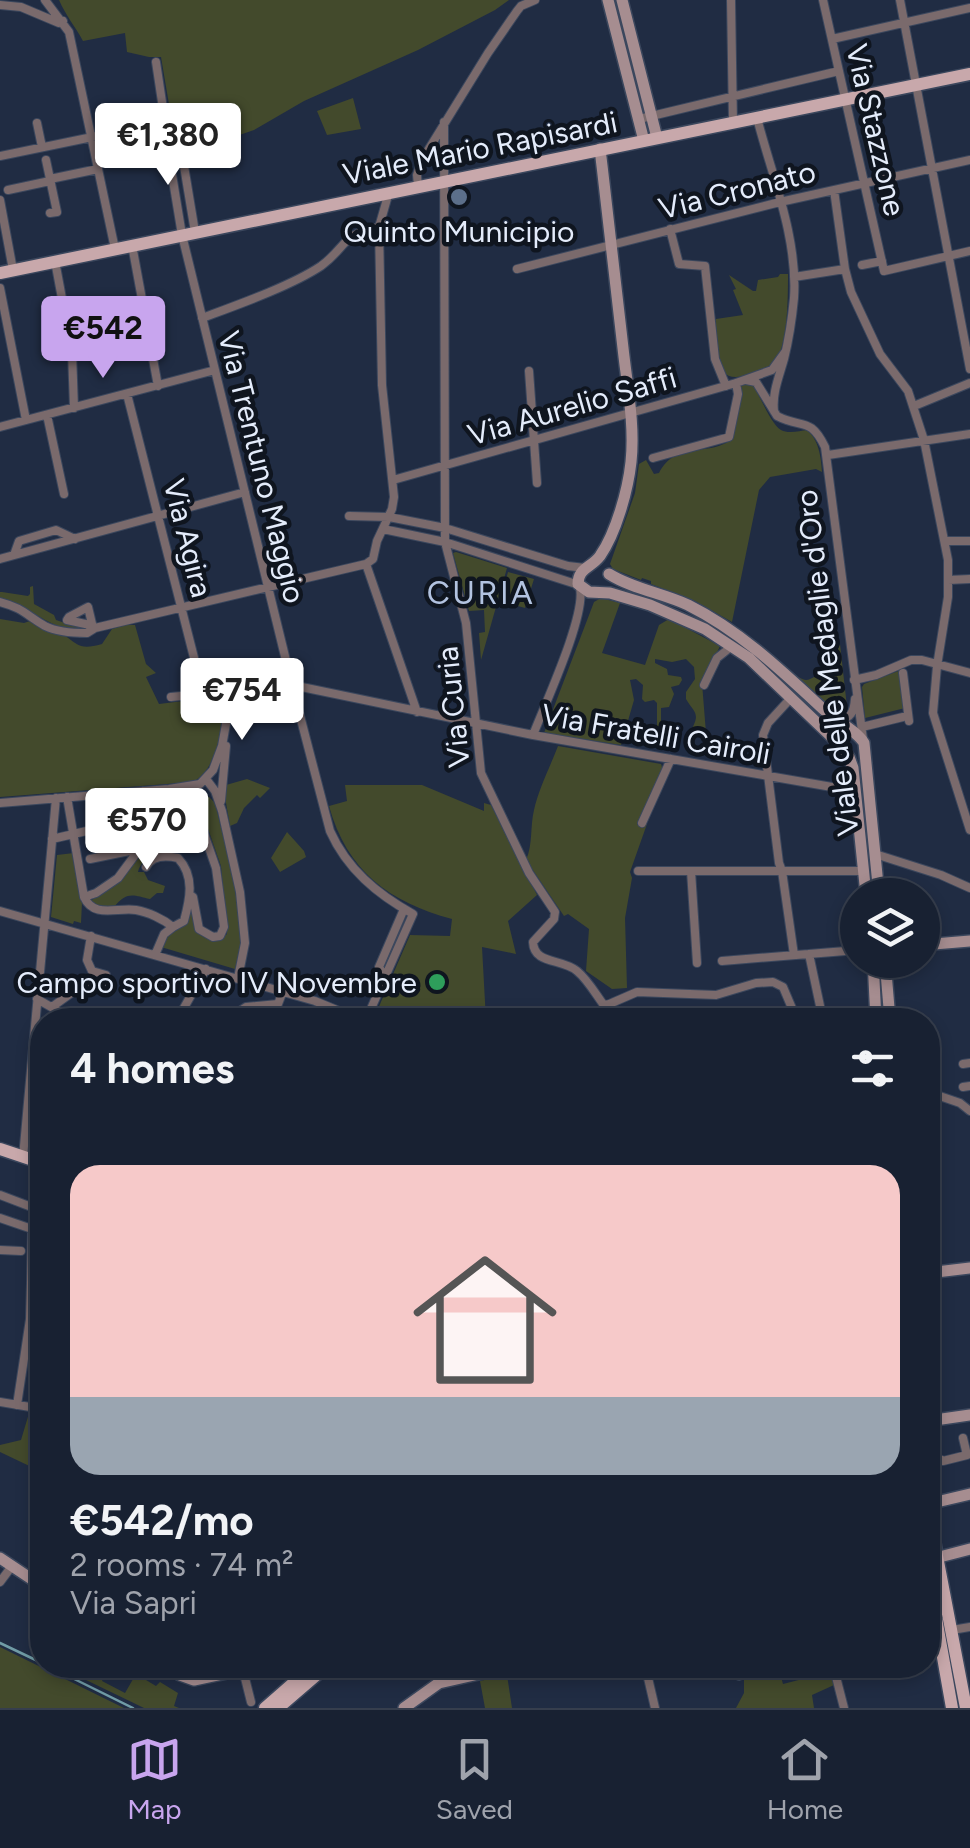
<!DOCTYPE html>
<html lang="en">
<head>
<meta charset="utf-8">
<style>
	:root { --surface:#182132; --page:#21293a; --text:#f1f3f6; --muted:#9fa3ac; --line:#363e4d; --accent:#c8a5ee }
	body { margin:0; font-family:Figtree,sans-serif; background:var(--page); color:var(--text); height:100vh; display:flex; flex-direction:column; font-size:38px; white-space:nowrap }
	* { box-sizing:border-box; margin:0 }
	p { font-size:32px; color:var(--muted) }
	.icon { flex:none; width:55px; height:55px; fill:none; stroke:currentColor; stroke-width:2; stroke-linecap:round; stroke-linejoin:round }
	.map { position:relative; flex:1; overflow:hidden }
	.sheet { position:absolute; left:30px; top:1008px; width:910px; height:670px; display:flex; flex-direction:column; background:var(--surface); border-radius:40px; box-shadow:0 5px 15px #0003,0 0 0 2px var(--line) }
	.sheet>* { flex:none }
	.fabs { position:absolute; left:840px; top:878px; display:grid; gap:20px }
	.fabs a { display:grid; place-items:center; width:100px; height:100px; border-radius:50%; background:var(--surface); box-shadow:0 5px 15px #0003,0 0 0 2px var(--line); font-size:50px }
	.price { position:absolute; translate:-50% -85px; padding:0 22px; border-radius:10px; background:#fff; color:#222; font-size:32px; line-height:65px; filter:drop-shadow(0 2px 5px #0008) }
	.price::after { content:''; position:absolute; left:50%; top:60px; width:30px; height:22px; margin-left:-15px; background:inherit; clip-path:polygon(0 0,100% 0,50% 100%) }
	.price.active { background:var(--accent); color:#111 }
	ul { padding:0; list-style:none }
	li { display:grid; align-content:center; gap:20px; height:530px; padding:0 40px }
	li span { display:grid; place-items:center; height:310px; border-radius:30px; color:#555 }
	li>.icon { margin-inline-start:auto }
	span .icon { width:180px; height:180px; fill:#fffc; stroke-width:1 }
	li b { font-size:42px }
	h2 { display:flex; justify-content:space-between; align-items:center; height:120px; padding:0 40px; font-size:42px }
	.tabs { display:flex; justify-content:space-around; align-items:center; height:140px; border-top:2px solid var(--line); background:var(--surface); font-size:28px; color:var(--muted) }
	.tabs a { display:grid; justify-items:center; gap:5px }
	.tabs .active { color:var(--accent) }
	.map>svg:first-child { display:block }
	.green { fill:#434a2c }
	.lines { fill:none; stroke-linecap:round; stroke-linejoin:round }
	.stream { stroke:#709ca6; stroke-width:2.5 }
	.street-casing { stroke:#3b475d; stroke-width:10 }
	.secondary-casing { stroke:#3b475d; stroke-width:14 }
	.primary-casing { stroke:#3b475d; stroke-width:15 }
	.street { stroke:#7a6a6c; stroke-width:8 }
	.secondary { stroke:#a68d90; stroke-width:11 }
	.primary { stroke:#c8a8ab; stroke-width:12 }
	.service-dot { fill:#5c6f8a; stroke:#0f151f; stroke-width:4 }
	.leisure-dot { fill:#2e9e5b; stroke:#0f151f; stroke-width:4 }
	.labels { text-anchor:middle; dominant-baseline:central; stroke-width:9; stroke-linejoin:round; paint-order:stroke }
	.street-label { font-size:30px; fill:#e4ecfb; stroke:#0f151f }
	.poi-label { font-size:30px; fill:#e4ecfb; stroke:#0f151f }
	.neighbourhood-label { font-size:32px; letter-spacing:2.5px; fill:#b3c3e0; stroke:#0f151f }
</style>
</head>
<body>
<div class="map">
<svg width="970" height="1708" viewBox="0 0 970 1708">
	<rect width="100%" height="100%" fill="#202c43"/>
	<path class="green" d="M59 0H509L495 10 418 50 304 101 254 130 222 141 187 149 182 114 171 116 161 57H149L127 52 125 33 83 41C75 26 66 16 59 0Z
		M353 98 361 129 327 135 317 111Z
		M780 274H788C788 296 788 340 777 359 771 368 759 371 750 374 712 388 718 350 714 324L716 319 743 315 733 290 736 289 729 275 753 291H756L758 280 778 277Z
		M748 383 753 385C760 396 771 424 781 430 788 434 800 431 807 430 819 440 821 457 822 472L816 469 770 477 759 490 732 622 695 601 651 584V581L642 578 641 580 613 569 610 564 635 493 639 464 646 460 654 474 659 473C677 439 711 458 733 438L741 386Z
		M456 552 507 568 481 660 479 633 485 632 484 610 469 611 453 553Z
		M508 572 534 579 525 608 500 601Z
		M33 586 34 604 54 615 56 620 86 630C48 632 34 606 0 599V592H2L28 596 30 594V587Z
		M601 598 620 603 602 653 645 665 659 625 669 619 720 646 702 683 706 733 690 732C701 713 695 714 686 699V692L695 679 694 667 686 659 672 662 655 659V663L667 669 668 675 681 677 682 680 679 685 671 687 674 694 669 707 661 708V724H665L661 733 654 736 657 728V703L654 700 645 702 642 699 643 685 636 679 630 680 634 700 621 745 544 733 594 602Z
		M0 619 24 623 30 621C40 625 54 628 63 634 79 646 81 650 102 644L112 629 125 625H135L146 664 156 673 146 677 159 704 216 697 219 704 223 703C223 728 217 769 193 782L0 797Z
		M840 644 847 707 845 713 841 714 835 711 798 677C801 678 804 680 806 680 818 680 837 654 840 644Z
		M901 670 905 708 865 718 862 687 864 684Z
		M558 746 661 764 663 770 637 825 647 824 630 872 632 878 625 918 627 988 612 989 586 971 589 929 568 914 564 916 526 860C533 845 530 826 534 810 539 788 550 767 558 746Z
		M247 779 270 788 260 798 257 795 244 808 237 823 230 826 224 791 226 785Z
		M345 785H422L484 811V803L491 805 537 895 508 921 516 954 482 947 486 1020H380L374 1018 410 935 450 936 452 919C389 902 347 871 329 806L347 801Z
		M201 794 209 797 215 803 233 876 242 937 235 969 161 947 166 934 187 924 190 900C194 919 198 936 219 940L227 934 221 866 207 826 208 819 200 816 160 839C152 823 151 810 163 796Z
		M287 832 304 851 306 857 280 872 271 858Z
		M169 848V852C155 854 142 857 138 872H144L148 880 165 886 163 893H157L150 899C133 895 127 891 114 907L103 908 90 902C101 890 118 883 129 870 135 864 137 856 145 851 152 847 161 848 169 848Z
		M74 853 82 902 81 923 74 921 73 924 51 917 57 855Z
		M30 1410 42 1413V1472L0 1452V1445L21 1440Z
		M0 1647 124 1708H0Z
		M55 1665H84L103 1678 102 1681 125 1693 136 1674 156 1686 160 1682 178 1693 174 1706 179 1708H144Z
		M779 1670 783 1684 830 1672 834 1685 812 1695 814 1708H736L744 1693V1679Z
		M507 1675 512 1708H485L480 1681Z"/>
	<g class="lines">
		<path class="stream" d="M0 1643 42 1663
			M46 1665 133 1708"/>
		<g class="street-casing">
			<path id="street" d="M45 0 69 32 115 249
				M731 0 733 123
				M823 0 884 271 970 251
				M900 0 970 369
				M0 5 21 7 59 23 63 21
				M832 39 970 8
				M156 62 165 122
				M757 118C772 176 798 238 794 298 792 319 789 339 784 359 779 377 772 393 774 411
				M639 119 839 71
				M165 122 172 124 178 130 195 232
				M444 122 445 542 466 623 481 773 529 873 555 912 554 919 533 942C534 965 562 958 577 971 587 979 595 993 603 1004L607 1005 637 992 716 995 756 983 773 982 783 987 797 1020
				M37 123 42 147
				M166 138 182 235 292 685 330 831C347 869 377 894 413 914L366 1020
				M0 156 165 122
				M46 160 57 212 50 213
				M50 179 98 169
				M418 186 417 175 422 160 488 53 517 11 521 6 535 0
				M8 190 50 181
				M834 190 845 269 851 292 880 354 908 391 924 440 948 560V597L937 666 933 713 970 830
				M0 200 13 270
				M670 229 679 264 705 266 715 359 726 386
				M132 245 158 386
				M55 261 72 352 74 408
				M862 265 882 261
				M517 269 780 202 970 160
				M794 277 845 269
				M0 288 26 420
				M202 318C237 305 291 286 321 266 347 247 341 234 379 227
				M529 371 537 483
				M746 380 756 382 777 416C802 429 810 416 825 447L863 739
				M127 394 203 693
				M914 406 970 383
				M47 415 64 494
				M0 427 215 370
				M828 455 970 434
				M653 458 729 437 738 394 736 383
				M393 480 736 383 772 370 785 352
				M349 516 389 517 445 528 568 566 585 568
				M383 529 445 542 579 585
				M945 541H970
				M14 555 19 541 56 530 75 539
				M0 559 245 492
				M366 564 373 559 377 541 392 509 394 497 382 385 379 227 389 192
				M366 564 417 712
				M948 580 970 579
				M0 602C23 608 26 615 45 626 57 632 74 633 87 633L95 628 366 564
				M90 625 67 620 69 617 88 607 93 628
				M903 673 909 721
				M854 680 876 675 911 660H922L970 673
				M704 685 717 658 732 646
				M171 697 292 685 533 735 855 791
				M790 699 768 723 763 735 779 863 782 871 794 955
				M838 718C851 720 854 711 855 699
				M862 727 903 717
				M533 735C545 704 586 616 580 588
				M206 779 215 791 222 811 240 892 245 943 238 978
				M838 790 847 800 856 815
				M67 797 84 897
				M221 801 226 746
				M0 803 169 789 200 784 213 770 222 746 226 724 225 691
				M642 823 671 759
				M52 839 147 817 143 791
				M875 854 941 875 970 888
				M90 859 139 849
				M146 867C152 855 165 855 178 858 195 876 190 899 184 921L173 927
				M638 871H863
				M691 871 697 963
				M0 911 315 1001 361 1020
				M809 954 823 1020
				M155 955 164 934 173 927C163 919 148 912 136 910 117 907 94 919 84 897L96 893 118 878 138 851 163 842 181 826 199 819 216 868 224 927 220 936 213 937 199 929 193 897 190 895
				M722 961 858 950
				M385 977 379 967 404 909
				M37 999 74 1020
				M52 1007 74 991 106 981V975L92 971 87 960 91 936
				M705 1014V1020
				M177 1020 206 969
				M268 1020 243 1018 240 1011 246 1007 278 1004 283 991
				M963 1064 970 1063
				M963 1087 970 1086
				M928 1092 960 1103 970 1111
				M23 1157 56 798
				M0 1195 42 1211
				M0 1218 32 1229 31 1283 42 1284
				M0 1250 21 1251
				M41 1320 42 1257
				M0 1402 42 1409
				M17 1405 30 1319 31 1283
				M928 1459 936 1457 943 1461 967 1455 963 1438
				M0 1582 12 1566
				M952 1630 970 1627
				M645 1665 655 1708
				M736 1665 739 1676
				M833 1665 844 1708
				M243 1670 251 1702"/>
		</g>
		<g class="secondary-casing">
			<path id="secondary" d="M608 0 644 141
				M622 0 657 138
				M600 149C608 215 615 281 623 348 627 385 635 425 631 462 628 490 616 533 600 556 591 568 578 568 578 584L589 592 610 593 650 605 705 629 749 658 837 742 849 757 853 768 866 895
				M609 574C633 589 662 593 688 605 740 631 781 670 823 709 835 720 857 731 864 743
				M864 743 879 895
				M922 945 970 941
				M873 960 876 1020
				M885 960 890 1020
				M928 1273 970 1268
				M928 1421 970 1415
				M928 1504 970 1494
				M0 1558 42 1586
				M928 1560 970 1549
				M164 1665 180 1675 194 1680 265 1665
				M439 1683 518 1665
				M404 1708 464 1665"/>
		</g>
		<g class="primary-casing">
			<path id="primary" d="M0 273 970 74
				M0 1149 42 1163
				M928 1509 966 1708
				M928 1573 952 1708
				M265 1708 314 1665
				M278 1708 328 1665"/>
		</g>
		<use href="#street" class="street"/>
		<use href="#secondary" class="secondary"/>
		<use href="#primary" class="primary"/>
	</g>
	<circle class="service-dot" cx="459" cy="197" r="10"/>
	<circle class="leisure-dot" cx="437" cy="982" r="10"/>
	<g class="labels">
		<g class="street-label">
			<text transform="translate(876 130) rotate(77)">Via Stazzone</text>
			<text transform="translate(480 148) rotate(-11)">Viale Mario Rapisardi</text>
			<text transform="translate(737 190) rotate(-14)">Via Cronato</text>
			<text transform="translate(572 406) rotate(-16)">Via Aurelio Saffi</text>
			<text transform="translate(262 467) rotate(76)">Via Trentuno Maggio</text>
			<text transform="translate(188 538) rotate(76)">Via Agira</text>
			<text transform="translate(827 663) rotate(-97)">Viale delle Medaglie d'Oro</text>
			<text transform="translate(453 707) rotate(-96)">Via Curia</text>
			<text transform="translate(656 734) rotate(10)">Via Fratelli Cairoli</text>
		</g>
		<g class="poi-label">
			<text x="459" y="231">Quinto Municipio</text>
			<text x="417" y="982" text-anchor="end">Campo sportivo IV Novembre</text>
		</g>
		<g class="neighbourhood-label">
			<text x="481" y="593">CURIA</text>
		</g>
	</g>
</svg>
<div class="fabs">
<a><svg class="icon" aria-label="layers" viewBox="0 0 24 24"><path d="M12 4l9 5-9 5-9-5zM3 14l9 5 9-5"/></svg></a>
</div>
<b class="price" style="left:168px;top:188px">€1,380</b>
<b class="price active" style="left:103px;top:381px">€542</b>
<b class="price" style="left:242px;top:743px">€754</b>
<b class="price" style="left:147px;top:873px">€570</b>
<section class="sheet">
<h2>4 homes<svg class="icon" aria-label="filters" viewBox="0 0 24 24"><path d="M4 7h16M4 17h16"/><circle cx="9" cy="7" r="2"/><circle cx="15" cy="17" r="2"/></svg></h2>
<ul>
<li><span style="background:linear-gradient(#f6c9c9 75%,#9aa5b1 0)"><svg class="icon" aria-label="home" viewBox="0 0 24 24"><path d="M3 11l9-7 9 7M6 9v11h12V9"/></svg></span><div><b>€542/mo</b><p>2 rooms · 74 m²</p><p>Via Sapri</p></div></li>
</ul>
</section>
</div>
<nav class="tabs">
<a class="active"><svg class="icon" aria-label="map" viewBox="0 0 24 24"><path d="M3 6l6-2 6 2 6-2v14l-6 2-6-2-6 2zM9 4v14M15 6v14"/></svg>Map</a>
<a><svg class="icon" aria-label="saved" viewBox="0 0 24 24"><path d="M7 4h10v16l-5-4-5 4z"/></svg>Saved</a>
<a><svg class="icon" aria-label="home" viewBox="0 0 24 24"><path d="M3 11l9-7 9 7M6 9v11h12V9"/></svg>Home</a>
</nav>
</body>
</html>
